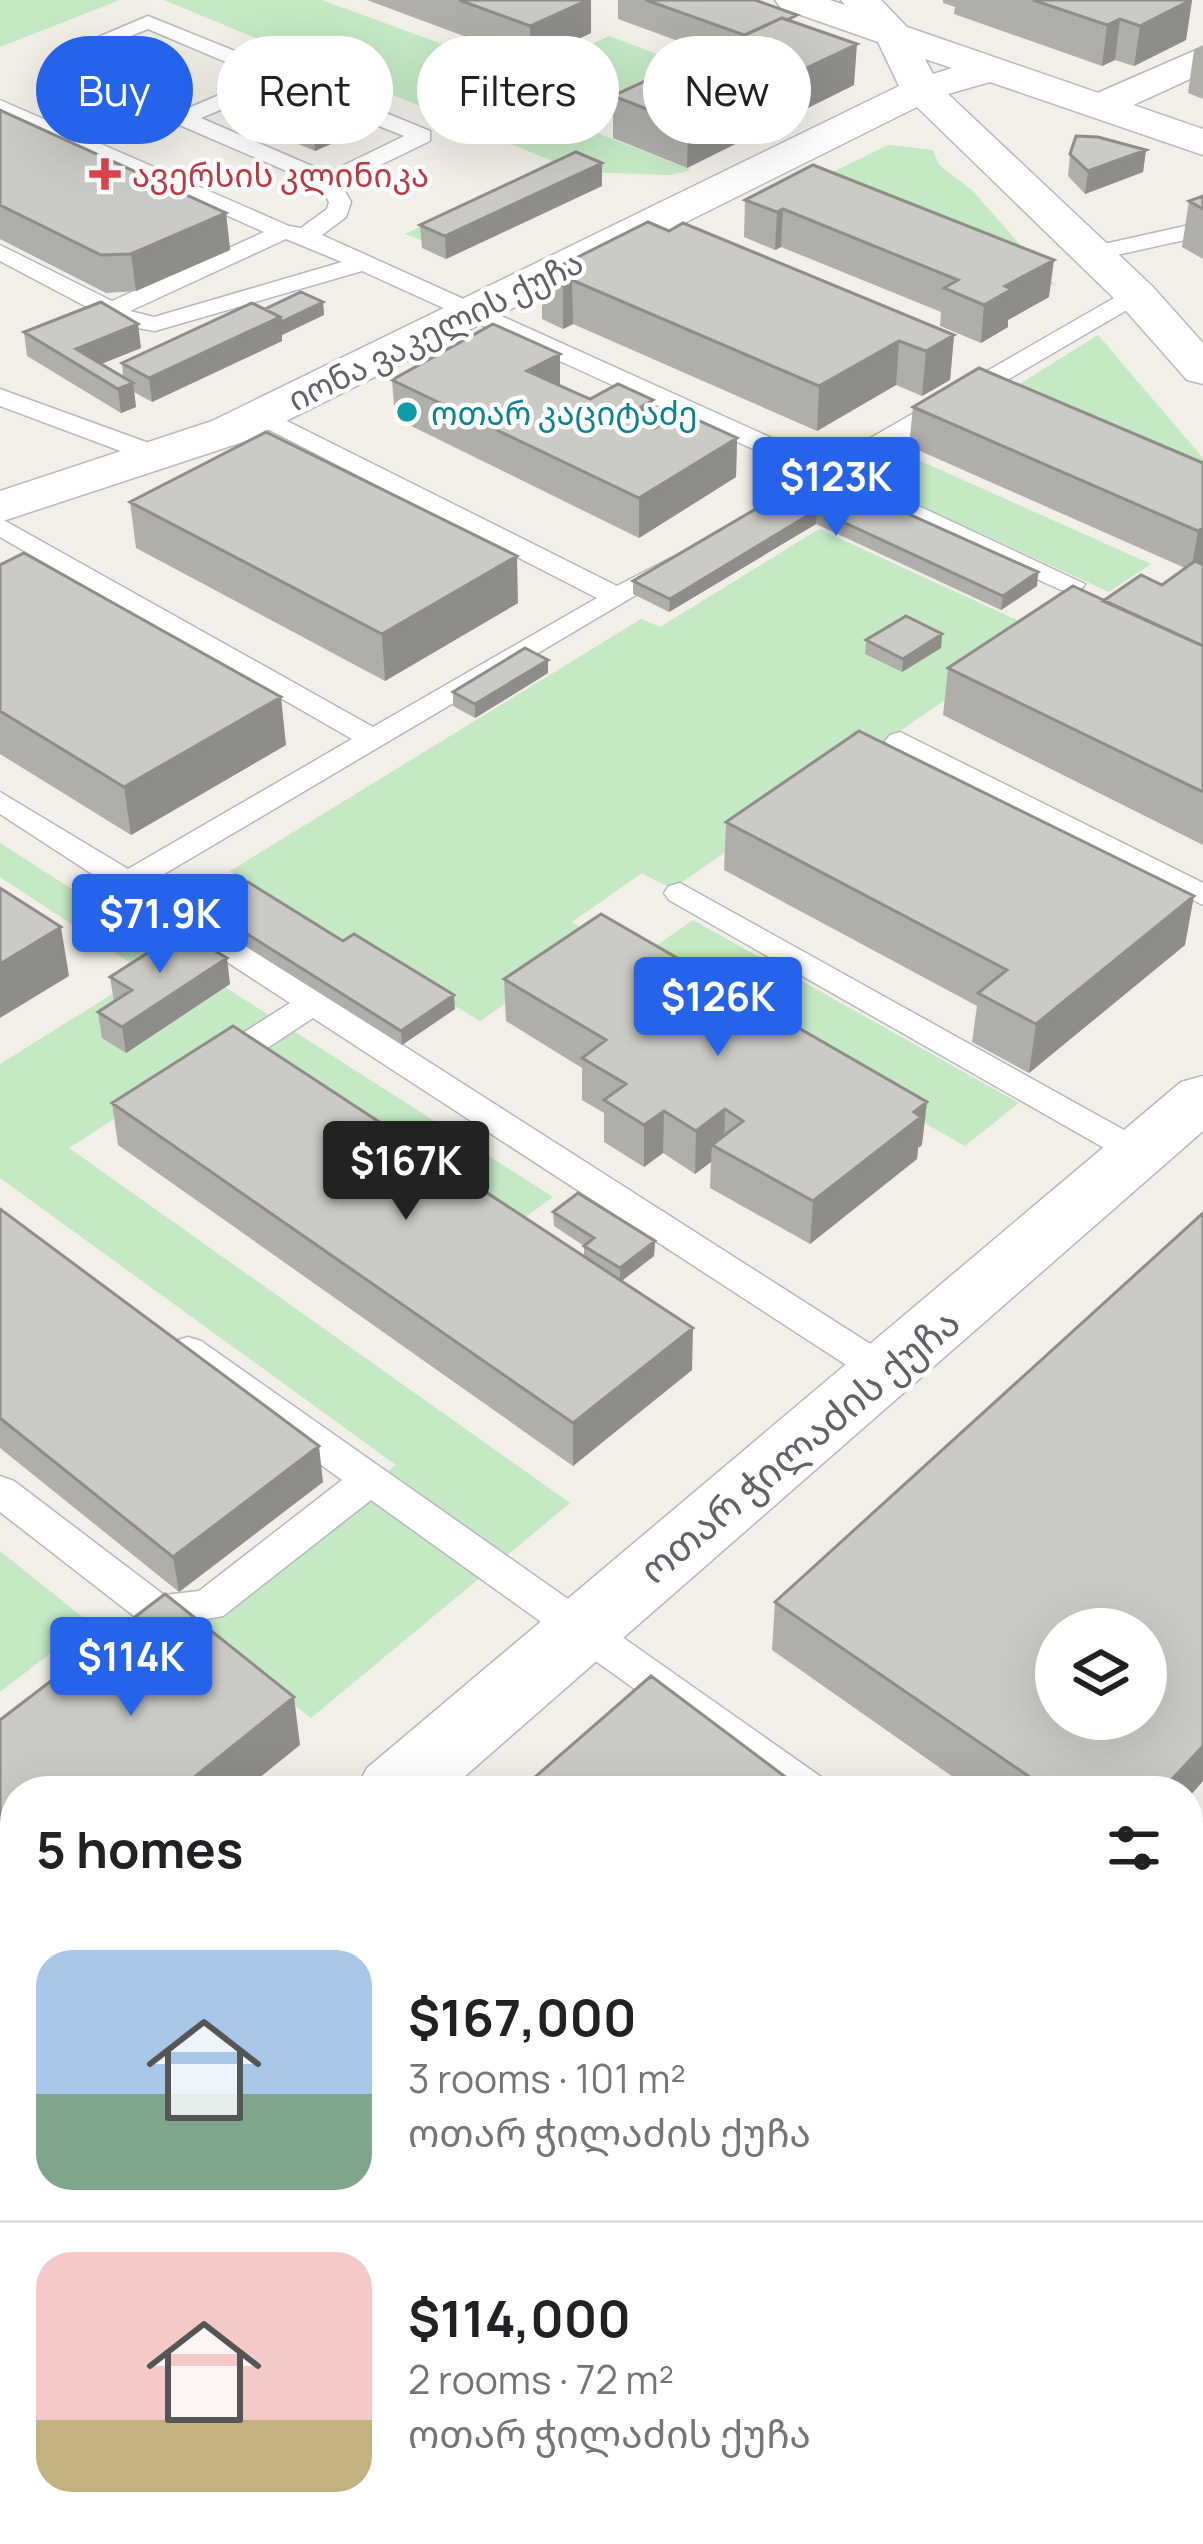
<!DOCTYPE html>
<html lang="en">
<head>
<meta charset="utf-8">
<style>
	:root { --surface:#fff; --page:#f2f2f2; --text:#202124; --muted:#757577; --line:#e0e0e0; --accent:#2563eb }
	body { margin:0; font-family:Manrope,"Noto Sans Georgian",sans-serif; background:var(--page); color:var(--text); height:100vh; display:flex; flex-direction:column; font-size:45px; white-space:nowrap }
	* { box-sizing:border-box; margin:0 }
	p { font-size:39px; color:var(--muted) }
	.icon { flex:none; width:66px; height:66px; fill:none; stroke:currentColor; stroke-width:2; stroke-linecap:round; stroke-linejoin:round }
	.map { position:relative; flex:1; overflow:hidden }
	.drawer { position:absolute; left:0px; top:1776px; width:1203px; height:768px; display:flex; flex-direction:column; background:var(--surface); border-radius:48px 48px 0 0; box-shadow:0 12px 48px #0002 }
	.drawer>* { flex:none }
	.hud { position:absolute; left:36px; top:36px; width:1131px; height:108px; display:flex; gap:24px }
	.buttons { position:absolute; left:1035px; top:1608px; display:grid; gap:24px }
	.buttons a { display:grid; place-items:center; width:132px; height:132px; border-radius:50%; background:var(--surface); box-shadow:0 12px 48px #0002; font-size:60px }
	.price { position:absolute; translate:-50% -102px; padding:0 27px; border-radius:12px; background:var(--accent); color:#fff; font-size:39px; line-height:78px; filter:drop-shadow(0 3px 6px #0008) }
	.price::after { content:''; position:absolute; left:50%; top:72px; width:36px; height:27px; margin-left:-18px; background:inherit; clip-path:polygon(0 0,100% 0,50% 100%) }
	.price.selected { background:#222; color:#fff }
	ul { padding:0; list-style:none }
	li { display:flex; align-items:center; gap:36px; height:300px; padding:0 36px }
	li+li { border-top:3px solid var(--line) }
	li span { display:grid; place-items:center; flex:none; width:336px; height:240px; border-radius:36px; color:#555 }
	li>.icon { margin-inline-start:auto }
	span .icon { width:144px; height:144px; fill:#fffc; stroke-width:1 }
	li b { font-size:51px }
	h2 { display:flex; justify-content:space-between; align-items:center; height:144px; padding:0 36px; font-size:51px }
	.chip { padding:0 42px; border-radius:54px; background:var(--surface); box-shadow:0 12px 48px #0002; font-size:42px; line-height:108px }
	.chip.selected { background:var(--accent); color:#fff }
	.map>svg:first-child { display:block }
	.green { fill:#c5e8c5 }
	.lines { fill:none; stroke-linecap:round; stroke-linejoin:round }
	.lane-casing { stroke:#b5b8bc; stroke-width:3 }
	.street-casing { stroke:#b5b8bc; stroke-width:3 }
	.secondary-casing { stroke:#b6babf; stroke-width:3 }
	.lane { fill:#fff; fill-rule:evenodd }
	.street { fill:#fff; fill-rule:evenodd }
	.secondary { fill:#fff; fill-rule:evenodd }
	.wall { fill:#afaea9 }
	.shaded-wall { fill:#8f8d8a }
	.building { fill:#cccac5; stroke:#8f8d8a; stroke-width:3; fill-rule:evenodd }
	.health-dot { fill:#e0444e; stroke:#fff; stroke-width:4.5 }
	.culture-dot { fill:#0f9aa8; stroke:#fff; stroke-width:4.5 }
	.labels { text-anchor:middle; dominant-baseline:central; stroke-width:9; stroke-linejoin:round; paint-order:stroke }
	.far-health-label { font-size:33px; fill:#be3a42; stroke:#fff; text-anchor:start }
	.far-street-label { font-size:33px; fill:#5f6368; stroke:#fff }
	.far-culture-label { font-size:33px; fill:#0d838f; stroke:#fff; text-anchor:start }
	.street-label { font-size:39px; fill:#5f6368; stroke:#fff }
</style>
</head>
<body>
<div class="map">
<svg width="1203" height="2544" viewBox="0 0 1203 2544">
	<rect width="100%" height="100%" fill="#f1efe8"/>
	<path class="green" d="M0 0H120L0 47Z
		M164 0H322L526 75 609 36 704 72 585 128 691 170 670 175 582 172 427 242 405 234 552 161Z
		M888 145 933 150 939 165 972 190 1056 286 800 188Z
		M1098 335 1203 458V493L994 400Z
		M898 451 1151 564 1109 592 855 476Z
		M819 529 1043 632 672 889 642 873 572 922 599 939 480 1021 230 871 641 619 660 627Z
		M0 843 553 1197 516 1224 235 1041 69 1148 570 1503 311 1718 194 1624 396 1465 0 1178V1064L146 973 0 877Z
		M693 920 1019 1103 965 1146 637 959Z
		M0 1551 90 1623 0 1692Z"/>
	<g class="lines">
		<g class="lane-casing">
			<path id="lane" d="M148 16 287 72V82L201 118 328 173 404 136 321 103V93H337L430 131V141L341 184 351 202 346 217 322 235 827 463 1128 290H1144V300L848 473 1085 584 1081 590H1061L829 484 812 491 803 489 799 483 808 474 362 271 155 331 121 325 0 261V245L112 301 264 232 0 114V100L289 226 301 228 327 209 329 202 319 185 175 123 63 52ZM148 29 261 77 184 110 89 53ZM286 239 342 262 154 317 130 311Z
				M1203 222V236L1094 260 1082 253 1086 248Z
				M0 389 168 450 172 456 168 462H150L0 406Z
				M261 408 617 586 671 558 685 566 149 883 900 1363 906 1373 900 1383 887 1387 874 1383 313 1018 226 1075H202L197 1067 202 1059 290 1003 0 814V792L128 869 352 739 0 537V518L373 727 597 598 252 421 248 416 252 411Z
				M900 732 1203 883V905L890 747 885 741 890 735Z
				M680 883 1151 1145 1156 1153 1151 1161H1127L669 900 664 893 669 886Z
				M188 1337 201 1341 824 1779 830 1791H777L371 1500 223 1616 157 1628 143 1623 0 1512V1476L14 1481 164 1595 199 1591 342 1480 175 1359 170 1350 175 1341Z
				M1203 1822V1870L1188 1875V1827Z
				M1203 2049V2115L1188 2109V2055Z
				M910 2529H973L979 2544H916Z"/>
		</g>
		<g class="street-casing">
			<path id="street" d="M1203 47V73L1114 114H1086L1080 106 1086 98Z
				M1203 1076V1131L448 1791H355L367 1768 1181 1082Z
				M15 2076V2161L0 2167V2082Z"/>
		</g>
		<g class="secondary-casing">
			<path id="secondary" d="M775 0H830L845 5 841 0H881L907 27 1203 129V155L990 82 948 94 1152 286 1203 343V384L1187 380 1120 304 917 107 246 441 0 522V491L212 421 899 86 878 42 781 8ZM925 59 952 68 933 74Z"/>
		</g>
		<use href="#lane" class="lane"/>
		<use href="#street" class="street"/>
		<use href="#secondary" class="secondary"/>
	</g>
	<path class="wall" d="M367 0H591V33L531 61Z
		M618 0H755L797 23 854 85 687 168 613 138V96L708 52 618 19Z
		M943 0H1192L1186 40 1134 66 1115 60 1102 66 954 14 955 7 943 3Z
		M1203 45V99L1188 93 1194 50Z
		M220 89 375 102 376 124 315 151 222 112Z
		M0 110 226 213 230 250 136 291 106 293 0 239Z
		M1146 150 1143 172 1085 194 1068 176 1070 154Z
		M813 165 1049 297 1008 320V327L981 343 940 326 941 312 781 247 775 250 744 237 745 200Z
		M602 186 446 259 422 248 420 225Z
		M1203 196V259L1182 247 1189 201Z
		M542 275 954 335 950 380 922 396 896 385 817 431 573 324 563 329 542 319Z
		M323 302 324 315 282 335V341L152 402 134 392 136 407 121 413 27 356 24 332 141 348 101 364 123 377 122 363 265 309Z
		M560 354V386L590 399 653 400 652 427 737 438 736 477 639 538 395 418 392 380Z
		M913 407 1203 463V845L943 715 948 668 1103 601 1162 585 1185 568 909 446Z
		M817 473 1038 572 1037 586 1001 610 816 524 669 612 633 594V581Z
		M130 502 518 603 385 681 136 548Z
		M0 565 286 745 131 835 0 754Z
		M942 634 941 648 902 672 865 654 866 640Z
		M548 660V673L475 718 453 706V692Z
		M726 822 1185 945 1029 1073 972 1042 977 1006 724 870Z
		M86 905 149 911 151 925 123 942 88 919Z
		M206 908 455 1009 402 1045 207 922Z
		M110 977 230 984 126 1053 102 1038 98 1012 114 1002Z
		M504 979 922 1145 918 1148 917 1159 810 1244 710 1188 711 1162 695 1174 663 1153 644 1167 604 1142V1113L582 1100V1068L506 1021Z
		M112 1103 584 1256V1246L554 1226 553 1212 655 1241 654 1256 622 1281 692 1370 573 1466 118 1145Z
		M0 1209 323 1482 179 1592 0 1448Z
		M1203 1213V1781L1188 1798V1791H973L772 1650 775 1602Z
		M1188 2080 1203 2088V2249L1188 2238Z
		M15 2209V2333L0 2318V2222Z
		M205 2529H851L867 2544H220Z
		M1078 2529H1188L1203 2544H1096Z"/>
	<path class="shaded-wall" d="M588 0H591V33L531 61 530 26Z
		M1192 0 1186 40 1134 66 1140 26Z
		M1120 19 1115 60 1102 66 1107 25Z
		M857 44 854 85 687 168 688 125Z
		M375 102 376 124 315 151 314 129Z
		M1146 150 1143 172 1085 194 1088 171Z
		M602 163V186L446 259 445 236Z
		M783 209 781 247 775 250 777 212Z
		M226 213 230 250 136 291 131 254Z
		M1054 260 1049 297 1008 320V327L981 343 984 305 1005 286Z
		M572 280 573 324 563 329V285Z
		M323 302 324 315 282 335V341L152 402 149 378 280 317Z
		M138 324 141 348 86 370 76 349Z
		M954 335 950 380 922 396 926 351Z
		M899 341 896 385 817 431 819 386Z
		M560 354V392L527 371Z
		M133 383 136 407 121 413 118 389Z
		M653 400 652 439 627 415Z
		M737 438 736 477 639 538V498Z
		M817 510 816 524 669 612 670 599Z
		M1203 528V563L1191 571 1198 531Z
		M517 556 518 603 385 681 382 634Z
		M1038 572 1037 586 1001 610 1003 596Z
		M942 634 941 648 902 672 903 659Z
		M548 660V673L475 718V704Z
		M281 697 286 745 131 835 124 787Z
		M1194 896 1185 945 1029 1073 1036 1024Z
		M149 911 151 925 123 942 121 928Z
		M61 927 69 976 0 1018V964Z
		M227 958 230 984 126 1053 122 1027Z
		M454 995 455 1009 402 1045 401 1031Z
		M927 1102 922 1145 918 1148 917 1159 810 1244 813 1201Z
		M725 1109 724 1152 712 1145 711 1162 695 1174 696 1131Z
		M664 1111 663 1153 644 1167V1125Z
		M655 1241 654 1256 620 1282V1268Z
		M693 1328 692 1370 573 1466V1423Z
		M319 1446 323 1482 179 1592 173 1557Z
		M294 1697 300 1745 243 1791H177Z
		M1203 1746V1781L1188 1798V1791H1161Z
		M15 1922V1979L0 1991V1934Z
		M438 2529H480L466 2544H424Z"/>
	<path class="building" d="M459 0H588L530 26Z
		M646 0H755L797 15 787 20 782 18 744 35Z
		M1033 0H1191L1140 26 1120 19 1107 25Z
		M782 18 857 44 688 125 613 96Z
		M281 64 375 102 314 129 220 89Z
		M0 110 226 213 131 254 101 255 0 205Z
		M1076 136 1098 137 1146 150 1088 171 1070 154Z
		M576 152 602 163 445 236 420 225Z
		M813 165 1054 260 1005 286 1012 289 984 305 944 288 958 280 783 209 777 212 745 200Z
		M1203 196V209L1189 201Z
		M648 222 669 231 683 223 954 335 926 351 899 341 819 386 572 280 563 285 542 275Z
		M301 292 323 302 281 322 280 317 265 309Z
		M101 302 138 324 76 349 133 383 118 389 24 332Z
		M252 303 280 317 149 378 122 363Z
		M493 324 560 354 527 371 590 399 618 384 653 400 627 415 655 428 682 413 737 438 639 498 392 380Z
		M979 368 1203 463V528L1198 531 913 407Z
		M266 432 517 556 382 634 130 502Z
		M817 473 1038 572 1003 596 817 510 670 599 633 581Z
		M24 553 281 697 124 787 0 711V565Z
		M1195 561 1203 565V646L1103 601 1141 575 1162 585Z
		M1073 586 1203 646V792L948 668Z
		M906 616 942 634 903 659 866 640Z
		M525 648 548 660 475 704 453 692Z
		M859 731 1194 896 1036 1024 978 993 1007 970 726 822Z
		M248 882 343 941 354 934 454 995 401 1031 206 908Z
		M0 888 61 927 0 964Z
		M114 888 149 911 121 928 86 905Z
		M601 914 927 1102 914 1112 921 1117 813 1201 712 1145 743 1121 725 1109 696 1131 664 1111 644 1125 604 1100 626 1084 582 1058 606 1040 504 979Z
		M182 931 227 958 122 1027 98 1012 132 990 110 977Z
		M233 1026 693 1328 573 1423 112 1103Z
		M578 1193 655 1241 620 1268 584 1246 594 1238 553 1212Z
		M0 1209 319 1446 173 1557 0 1418Z
		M1203 1213V1746L1161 1791H1050L775 1602ZM1056 1629H1146V1719H1056Z
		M165 1594 294 1697 177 1791H15V1922L0 1934V1720Z
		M651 1676 804 1791H519Z
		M1190 2078 1203 2088V2220L1188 2209V2080Z
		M15 2209V2304L0 2289V2222Z
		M1188 2249 1203 2261V2544H1148L1130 2529H1188Z
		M235 2529H438L424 2544H250Z
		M450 2529H851L867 2544H436Z"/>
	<path class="health-dot" d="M99 156h12v12h12v12h-12v12h-12v-12h-12v-12h12z"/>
	<circle class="culture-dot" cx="407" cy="412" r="12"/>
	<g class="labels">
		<g class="far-health-label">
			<text x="132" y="174">ავერსის კლინიკა</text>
		</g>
		<g class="far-street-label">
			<text transform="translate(435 330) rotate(-26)">იონა ვაკელის ქუჩა</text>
		</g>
		<g class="far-culture-label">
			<text x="431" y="412">ოთარ კაციტაძე</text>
		</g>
		<g class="street-label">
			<text transform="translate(799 1445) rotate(-40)">ოთარ ჭილაძის ქუჩა</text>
		</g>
	</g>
</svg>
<div class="buttons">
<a><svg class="icon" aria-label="layers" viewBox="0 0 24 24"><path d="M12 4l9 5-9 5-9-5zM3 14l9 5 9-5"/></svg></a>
</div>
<b class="price" style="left:836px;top:539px">$123K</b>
<b class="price" style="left:160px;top:976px">$71.9K</b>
<b class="price" style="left:718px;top:1059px">$126K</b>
<b class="price selected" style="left:406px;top:1223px">$167K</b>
<b class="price" style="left:131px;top:1719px">$114K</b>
<div class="hud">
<a class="chip selected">Buy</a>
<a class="chip">Rent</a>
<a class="chip">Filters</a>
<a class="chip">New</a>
</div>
<section class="drawer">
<h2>5 homes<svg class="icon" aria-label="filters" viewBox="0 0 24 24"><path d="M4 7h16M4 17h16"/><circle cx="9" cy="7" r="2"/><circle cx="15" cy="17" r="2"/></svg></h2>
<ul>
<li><span style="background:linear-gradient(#a9c7e8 60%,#7fa58c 0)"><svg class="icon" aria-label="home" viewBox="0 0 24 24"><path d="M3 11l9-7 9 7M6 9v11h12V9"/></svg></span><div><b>$167,000</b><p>3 rooms · 101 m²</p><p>ოთარ ჭილაძის ქუჩა</p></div></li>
<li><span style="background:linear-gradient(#f6c9c9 70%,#c2b280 0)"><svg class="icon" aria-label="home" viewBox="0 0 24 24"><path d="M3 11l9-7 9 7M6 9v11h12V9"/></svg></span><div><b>$114,000</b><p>2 rooms · 72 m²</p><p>ოთარ ჭილაძის ქუჩა</p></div></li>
</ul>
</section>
</div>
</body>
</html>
